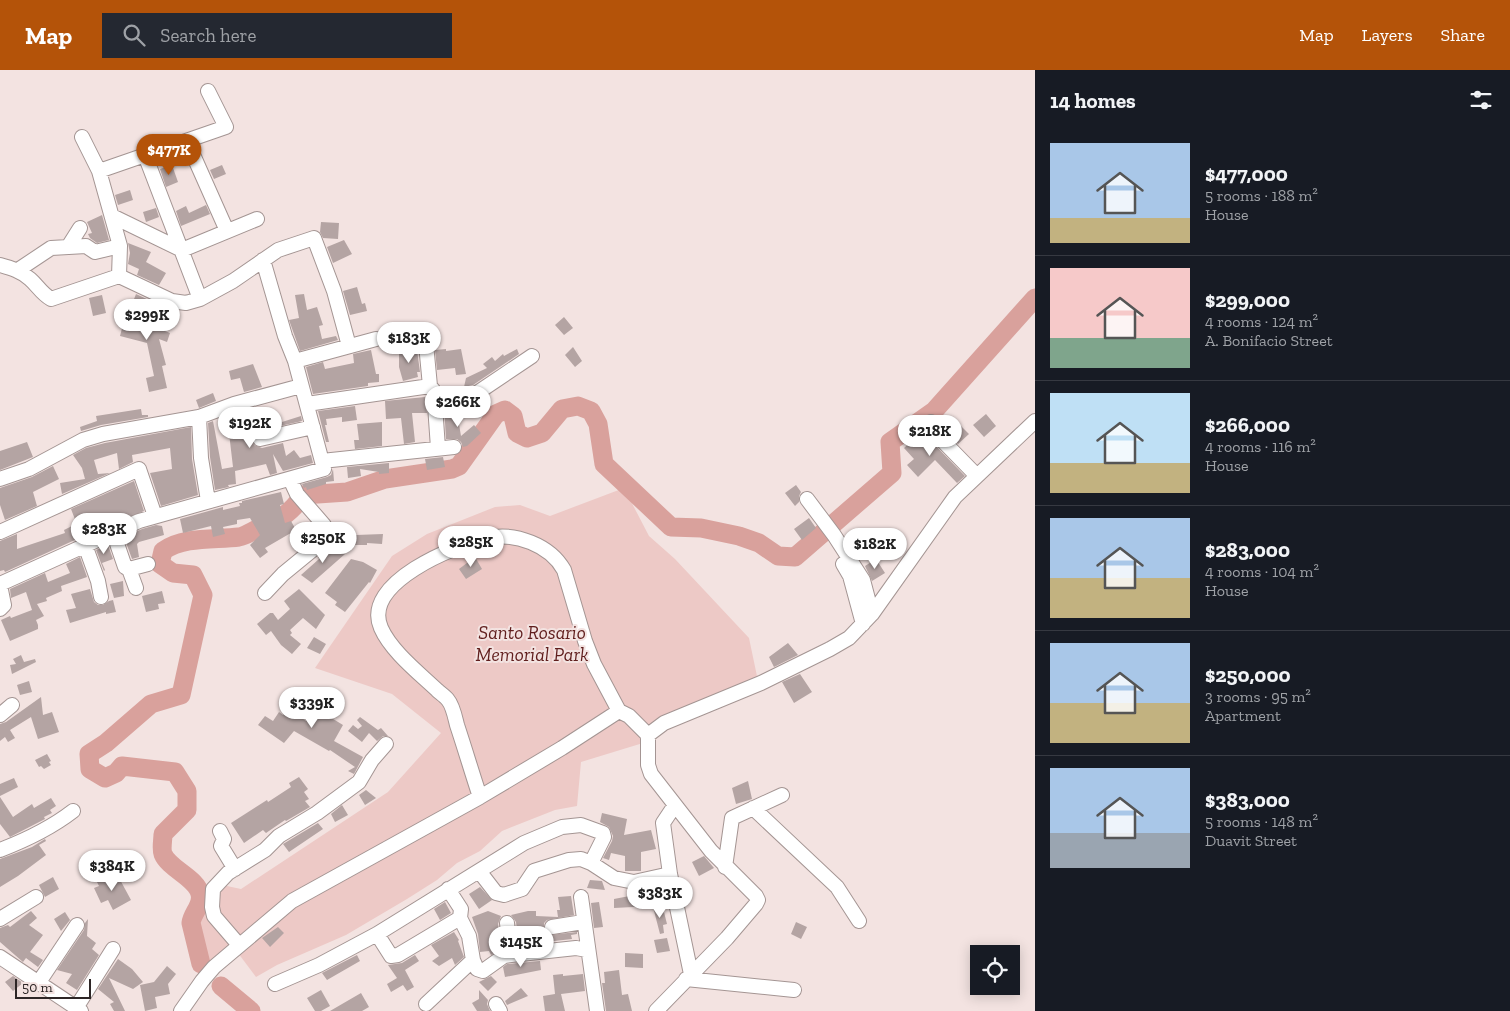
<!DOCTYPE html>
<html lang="en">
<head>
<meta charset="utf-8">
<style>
	:root { --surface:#171b24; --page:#242831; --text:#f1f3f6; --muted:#9ea1a6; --line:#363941; --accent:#b45309 }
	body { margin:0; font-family:"Zilla Slab",serif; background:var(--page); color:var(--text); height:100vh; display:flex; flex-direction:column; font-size:19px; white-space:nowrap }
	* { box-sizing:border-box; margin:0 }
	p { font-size:16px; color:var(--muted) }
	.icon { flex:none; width:28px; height:28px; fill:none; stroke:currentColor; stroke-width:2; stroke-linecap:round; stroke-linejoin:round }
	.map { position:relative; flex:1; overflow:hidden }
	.panel { display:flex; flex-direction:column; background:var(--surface); width:475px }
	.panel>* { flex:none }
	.controls { position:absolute; left:970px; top:875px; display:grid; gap:10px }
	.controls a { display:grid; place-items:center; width:50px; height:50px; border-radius:0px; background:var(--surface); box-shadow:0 2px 12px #0003; font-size:25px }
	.scale { position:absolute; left:15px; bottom:12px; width:76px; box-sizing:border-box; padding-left:5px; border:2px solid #2d2626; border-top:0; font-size:14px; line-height:18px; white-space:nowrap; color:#2d2626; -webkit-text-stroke:4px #f3e3e1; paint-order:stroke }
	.price { position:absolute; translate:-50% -42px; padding:0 11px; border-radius:18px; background:#fff; color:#222; font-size:16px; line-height:32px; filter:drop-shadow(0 1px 2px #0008) }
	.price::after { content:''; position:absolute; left:50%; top:30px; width:15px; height:11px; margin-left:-8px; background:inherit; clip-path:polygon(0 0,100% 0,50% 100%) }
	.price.active { background:var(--accent); color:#fff }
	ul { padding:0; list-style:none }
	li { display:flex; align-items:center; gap:15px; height:125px; padding:0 15px }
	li+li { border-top:1px solid var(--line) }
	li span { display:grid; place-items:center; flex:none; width:140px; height:100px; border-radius:0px; color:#555 }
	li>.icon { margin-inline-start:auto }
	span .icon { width:60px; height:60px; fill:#fffc; stroke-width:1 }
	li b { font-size:21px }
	h2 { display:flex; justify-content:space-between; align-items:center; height:60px; padding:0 15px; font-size:21px }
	header { display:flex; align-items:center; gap:30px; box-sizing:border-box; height:70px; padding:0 25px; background:var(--accent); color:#fff }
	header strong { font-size:24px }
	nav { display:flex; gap:28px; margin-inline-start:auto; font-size:18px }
	.search { width:350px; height:45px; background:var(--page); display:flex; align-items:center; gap:12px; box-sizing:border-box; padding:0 18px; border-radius:0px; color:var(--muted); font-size:19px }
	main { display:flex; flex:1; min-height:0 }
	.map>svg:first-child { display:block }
	.green { fill:#edc9c6 }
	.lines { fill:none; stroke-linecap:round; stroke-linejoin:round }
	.river { stroke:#d9a19c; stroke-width:19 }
	.building { fill:#b4a4a3 }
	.minor-casing { stroke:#a49593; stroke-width:16 }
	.minor { stroke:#fff; stroke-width:14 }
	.labels { text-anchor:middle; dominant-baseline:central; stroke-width:4; stroke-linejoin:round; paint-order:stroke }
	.park-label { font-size:19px; font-style:italic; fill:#601e1d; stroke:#f3e3e1 }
</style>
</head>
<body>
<header>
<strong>Map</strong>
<div class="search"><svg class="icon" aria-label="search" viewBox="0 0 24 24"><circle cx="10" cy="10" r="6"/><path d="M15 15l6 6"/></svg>Search here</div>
<nav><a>Map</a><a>Layers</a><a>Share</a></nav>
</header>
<main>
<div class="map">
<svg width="1035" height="941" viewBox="0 0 1035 941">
	<rect width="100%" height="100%" fill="#f3e3e1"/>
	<path class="green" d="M624 418 649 466 675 489 749 568 758 611 646 656 643 673 581 692 577 736 555 740 502 761 480 781 457 793 437 810 407 829 346 865 277 895 256 907 238 883 209 894 197 849 208 829 206 815 217 808 227 816 241 819 388 722 441 663 392 624 315 598 392 486 427 464 495 437 520 435 550 446Z"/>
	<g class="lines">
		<path class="river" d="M201 894 191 853C192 843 203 835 200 824 197 808 169 799 163 784 161 779 163 770 163 764L187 740V721L175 702 122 696 116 703 105 708 90 699 89 684 106 673 151 634 181 625 203 525 193 505 173 503 160 494 163 481C184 466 215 470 239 467 245 466 251 462 257 459 278 450 290 445 303 425L347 422 385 409 452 399 459 396 496 344 505 340 513 346 517 363 527 368 542 363 562 339 578 336 591 341 598 354 604 394 671 457 701 458 739 466 759 473 778 486 795 487 892 403 890 372 934 341 1035 228
			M221 916 251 941"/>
	</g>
	<path class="building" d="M172 95 178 112 166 117 160 99Z
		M222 95 226 104 214 109 210 100Z
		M130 120 133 130 118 135 115 125Z
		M206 135 210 144 181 156 176 141 186 136 189 143Z
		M156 138 159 147 146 152 143 142Z
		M102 145 109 170 97 173 90 168 88 164 92 163 87 152Z
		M321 152 339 153 338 169 323 168 320 162Z
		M344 170 352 184 333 193 327 177Z
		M128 173 151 182 146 192 166 203 159 215 137 205 139 199 128 194 130 183Z
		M357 217 362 234 365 233 367 241 350 245 343 221Z
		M136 224 151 231 137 256 154 260 155 257 170 263 167 272 159 269 166 295 162 296 167 318 149 322 146 308 154 306 147 273 120 266 126 243 130 236 131 237Z
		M304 224 307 240 317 237 323 255 319 256 322 269 336 266 338 270 300 281 289 250 299 248 295 225Z
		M102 225 106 243 93 246 89 228Z
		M564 247 573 258 564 265 555 255Z
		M573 277 582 291 575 297 565 285Z
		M399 279 417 280 420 302H417L418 307 403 311 399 297Z
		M446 279V281L461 279 466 304 456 305 455 298 437 300 435 280Z
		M517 279 519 284 473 315 464 317 466 308 487 298 483 294 492 287 495 291 503 284 504 286Z
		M371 280 376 304H379V312L368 313V316L313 324 306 297 323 292 325 299 354 293 353 284Z
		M253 294 262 317 244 322 240 308 231 310 229 301Z
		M213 323 216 331 199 338 196 330Z
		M425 327 427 343H412L415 372 404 374 401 348 386 349 385 331Z
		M355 336 357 350 342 352V347L326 349 327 355H325L329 372H326L318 341Z
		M444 336H456L461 366 474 355 481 363 467 376 463 377 461 372 457 369H446Z
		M258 337 263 358 301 346 302 351 258 361 252 367 254 375 262 378 283 373 286 386 294 380 300 388 311 385 313 393 283 401 273 384 277 403 270 405 266 394 235 401 236 414 228 415 229 417 215 420 210 387 208 353 213 351 222 399 233 397 227 346Z
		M141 339 142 345H148V347L101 355 81 361 80 357 97 351 96 346Z
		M986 344 996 356 984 367 973 355Z
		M382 352V376L355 379 354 370H359L357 354Z
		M957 352 969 364 958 374 947 362Z
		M191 357 192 389 198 425 161 436 150 403 172 399 170 378 132 385 133 392 119 399 117 383 94 390 98 404 110 403 62 424 60 413 85 409 82 398 73 385 86 378 105 373Z
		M925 359 934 374 965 406 957 413 935 390 918 407 907 395 914 389 904 378Z
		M27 372 33 387 0 400V381Z
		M443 387 445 397 427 400 425 389Z
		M389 393V403L379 404V402L360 399 361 406 348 408 347 397Z
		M53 396 59 409 33 422 37 436 5 450 0 435V418L32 407Z
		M333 399 334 411 326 412V414L307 420 306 417 304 418 302 414 327 407 331 405Z
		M134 411 144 441 93 462 88 447 76 452 71 439Z
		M796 415 801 422 799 426V432L795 436 785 423Z
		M281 422 284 434 280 435 285 453 291 451 296 460 265 478 268 482 260 488 250 475 260 465 250 448 237 450V454L223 457 225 464 213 467 211 456 183 463 180 449 223 437V440L240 436 239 433H242V431Z
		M809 448 816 458 802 470 794 459Z
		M156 455 162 456 164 465 139 472 137 474 139 487 132 489 124 467 142 459Z
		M72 456 77 469 5 502 4 500 0 501V471L17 464V479L65 463 64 460Z
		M383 464 382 474 367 473V475H354L356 465Z
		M108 475 113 489 102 493 105 500 104 501 96 480Z
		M329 477 332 483 339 477 345 484 312 513 301 505 319 489 318 487Z
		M80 487 87 507 61 516 62 521 46 528 47 531 37 534 44 546 36 550 38 555V559L10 571 1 550 10 546 11 548 32 540 26 522 11 528 10 519 45 503 48 512 70 503 66 494Z
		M475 487 482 499 466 509 459 499Z
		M351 489 363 492 377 500 370 513 369 512 345 542 335 535 337 532 325 523Z
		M876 489 885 503 872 511 865 496Z
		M123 511 124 526 114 528 110 514Z
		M90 519 94 532 98 535H103L109 531 113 530 116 542 106 544V542L70 553 66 540 76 538 71 524Z
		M299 519 325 545 316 559 303 548 290 560 292 563 290 565 301 574 292 584 281 575 271 561 266 565 257 554 270 543H273L278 550 290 539 284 531Z
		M162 521 165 533 158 534 159 539 146 542 142 526Z
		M314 567 326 574 320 584 307 578Z
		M788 573 798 585 774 597 769 587Z
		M21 585 24 592 35 589 36 592 12 604 10 595 16 594 13 589Z
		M800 604 812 622 794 633 782 612Z
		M29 611 32 622 20 625 17 615Z
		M319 617 325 619V621L330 625 320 641 343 655 334 671 363 687 354 704 348 701 355 697 330 680 329 681 294 661 284 673 258 655 265 646 273 651 279 642 283 645 287 638 306 651 319 628 312 624Z
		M41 627 43 645 52 642 59 662 38 669 31 647 10 660 15 668 8 672 5 667 0 671V654L6 652Z
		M360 647 378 660 381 658 388 666H383L377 671 369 663 362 672 348 661 353 655 358 659 362 656 357 650Z
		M47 684 51 691 49 692 51 695 44 699 41 696 39 697 35 690Z
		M299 707 308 719 304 722 309 729 305 731 310 737 286 751 285 750 266 763 263 760 244 773 231 753 267 730 268 732 291 717 289 713Z
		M14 708 18 717 0 726V714Z
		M748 711 752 729 736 734 732 718Z
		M366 720 376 728 365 735 359 725Z
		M0 727 13 747 32 734 34 738 51 728 56 736 50 740 52 743 44 747 45 749 10 767 0 754Z
		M342 735 348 745 335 752 331 744Z
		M602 743 627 749 624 765 651 760 656 779 641 782V801H625V786L611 783 609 790 603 788 612 771 613 766 609 757 600 752Z
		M318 753 323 759 289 782 283 774Z
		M45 769 46 771 39 775 46 785 18 806 0 817V789L32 777Z
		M704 786 714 798 699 806 692 792Z
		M104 805 107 811 118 806 131 830 113 840 108 830 101 833 94 818 99 816 96 810Z
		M53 807 59 819 45 827 39 815Z
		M590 810 602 811 605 820 587 818Z
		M480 817 492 830 479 839 469 824Z
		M645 823 646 829 650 828 652 836 614 838V829Z
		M571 826 574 845 547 850 544 853V859L549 865 577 862V864L571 865 572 869 519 875 516 852 511 845 528 841H536V846L558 847 557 840H560L558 827Z
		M445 832 451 843 440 850 434 839Z
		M599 832 603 857 594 858 591 833Z
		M653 837H662L663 843 664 842 667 854 663 855 664 863 660 864Z
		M31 841 37 848 29 855 43 865 30 882 43 890 38 897 26 888 23 892 0 872V858L8 855 10 857Z
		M488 841 501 846 498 854 501 878 491 885 489 881 480 882 478 864 472 847Z
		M65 842 70 850 61 861 54 849Z
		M88 849 87 866 96 873 92 879 99 885 77 920 66 913 72 904 57 900 84 860 85 853Z
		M796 852 807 857 801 869 791 864Z
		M278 857 284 863 270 877 262 868Z
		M454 862 459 870 458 871 464 887 455 895 452 888 439 896 432 891 439 886 431 875Z
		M667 868 670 881 657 883 654 870Z
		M625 883 643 884V898L625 897Z
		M357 885 360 891 327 910 322 903Z
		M415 885 419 891 405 900 414 917 407 921 403 915 391 922 387 914 397 908 388 895 402 893Z
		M118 889 132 899 143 912 133 919 109 908 125 941H114L110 934 114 932 98 919Z
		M540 891 541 900 505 907 503 897 507 894Z
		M167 896 176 904 168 914 170 924 155 927 157 938 145 941 140 915 154 912Z
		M619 900 622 925 628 924 632 941H606L602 913H605L604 902Z
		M563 904V906L583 904 585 921 561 924 565 941H545L543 926 555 924 553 905Z
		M13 906 23 913 13 921 5 912Z
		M491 906 497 912 488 921 479 912Z
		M521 918 528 926 507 935 505 931Z
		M321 920 330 936 321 941H315L307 928Z
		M479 920 488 930 487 934 490 941H477L472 933 479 929Z
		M361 923 369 937 362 941H330Z"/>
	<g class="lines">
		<g class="minor-casing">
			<path id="minor" d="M82 67 99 101 120 176 119 206
				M187 71 227 161
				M145 85 200 229
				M99 101 226 57 208 21
				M112 146 182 180 257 149
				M68 177 80 158
				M0 195C11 198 21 201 30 209 38 216 41 223 51 229L119 206
				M18 200 51 178 86 176 95 182 120 176
				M119 206 172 231 186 233 200 229 233 211 278 180 314 168 334 221 349 276
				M426 274 430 316 434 321 438 378
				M295 291 376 269
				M434 328 462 327 477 323 532 286
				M307 334 430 316
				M199 347 201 388 208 431
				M931 352 940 368 977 406
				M260 369 313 357
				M322 391 454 377
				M0 409 29 399 83 370 103 364 199 347 234 334 301 316
				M807 429 834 465 863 510 872 544
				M0 462 139 399 155 446
				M113 462 125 497 129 499 136 518
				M85 475 98 511 101 527
				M843 494 850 506 863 554
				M129 499 148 494
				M0 514 139 451 324 399 295 291 285 266 263 190
				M0 515 4 535 0 539
				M265 523 283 504 322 472 324 455 297 424 290 409
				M0 645 12 635
				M480 727C472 703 465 679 457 655 455 647 453 636 448 630 445 626 440 623 437 620 419 603 391 581 381 558 361 513 455 475 488 468 515 462 550 475 564 500L585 571 594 594 619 641 629 646 648 665
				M675 735 663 753 670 804 691 904
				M753 738 837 817 859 851
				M220 761 224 769 221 776 235 799
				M0 780C26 770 51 758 73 741
				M725 797 732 748 782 725
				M479 801 496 823 504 825 522 819 534 801 569 790 581 789 591 793 614 808 634 812 670 804
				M448 819 461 839 460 848 469 866 473 890 477 899 483 901 504 886 511 885 576 878 587 880
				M581 827 597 941
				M0 849 36 827
				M507 853 511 885
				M552 857 583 852
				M377 864 391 886 398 885 460 848
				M239 875 214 846 212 837 213 819 228 803 265 780 279 766 317 743 359 712 372 690 386 674
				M0 887 81 941
				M686 909 794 920
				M39 912 77 855
				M275 914 319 895 377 864 524 773 562 757 581 755 603 763 604 767 591 793
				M426 934 473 890
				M496 934 500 941
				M76 938 113 879
				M181 941 202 911 214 897 292 831 480 727 562 678 619 641
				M656 941 727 868 756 834 758 830 756 826 711 781 651 704 648 695V665L664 653 761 613 830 579 849 568 872 544 955 427 1035 351"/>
		</g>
		<use href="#minor" class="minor"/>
	</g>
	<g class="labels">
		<g class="park-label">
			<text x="532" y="562">Santo Rosario<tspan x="532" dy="22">Memorial Park</tspan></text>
		</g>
	</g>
</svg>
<div class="controls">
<a><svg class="icon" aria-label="locate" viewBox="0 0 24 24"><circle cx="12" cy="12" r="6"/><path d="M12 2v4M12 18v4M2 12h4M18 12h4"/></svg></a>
</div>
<div class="scale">50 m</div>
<b class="price active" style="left:169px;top:106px">$477K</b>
<b class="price" style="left:147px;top:271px">$299K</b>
<b class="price" style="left:409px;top:294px">$183K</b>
<b class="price" style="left:458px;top:358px">$266K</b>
<b class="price" style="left:250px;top:379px">$192K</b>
<b class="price" style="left:930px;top:387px">$218K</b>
<b class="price" style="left:104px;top:485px">$283K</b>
<b class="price" style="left:323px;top:494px">$250K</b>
<b class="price" style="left:471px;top:498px">$285K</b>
<b class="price" style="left:875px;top:500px">$182K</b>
<b class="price" style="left:312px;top:659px">$339K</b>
<b class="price" style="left:112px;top:822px">$384K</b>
<b class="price" style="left:660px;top:849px">$383K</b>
<b class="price" style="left:521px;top:898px">$145K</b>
</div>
<section class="panel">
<h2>14 homes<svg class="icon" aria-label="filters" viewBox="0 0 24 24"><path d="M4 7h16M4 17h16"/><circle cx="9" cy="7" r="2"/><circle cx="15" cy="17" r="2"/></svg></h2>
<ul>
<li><span style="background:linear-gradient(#a9c7e8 75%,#c2b280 0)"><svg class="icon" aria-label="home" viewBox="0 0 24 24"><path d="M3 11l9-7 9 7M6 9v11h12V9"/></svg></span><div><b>$477,000</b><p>5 rooms · 188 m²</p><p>House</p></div></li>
<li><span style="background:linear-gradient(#f6c9c9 70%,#7fa58c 0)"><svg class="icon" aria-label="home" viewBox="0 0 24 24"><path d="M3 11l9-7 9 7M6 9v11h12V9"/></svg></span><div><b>$299,000</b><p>4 rooms · 124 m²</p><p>A. Bonifacio Street</p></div></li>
<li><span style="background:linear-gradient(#bfe0f5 70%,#c2b280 0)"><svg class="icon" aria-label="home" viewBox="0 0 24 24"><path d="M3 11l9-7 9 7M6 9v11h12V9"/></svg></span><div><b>$266,000</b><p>4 rooms · 116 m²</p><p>House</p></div></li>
<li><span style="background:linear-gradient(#a9c7e8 60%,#c2b280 0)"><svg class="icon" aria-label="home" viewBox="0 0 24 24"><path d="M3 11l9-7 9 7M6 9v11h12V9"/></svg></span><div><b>$283,000</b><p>4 rooms · 104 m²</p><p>House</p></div></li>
<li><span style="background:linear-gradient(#a9c7e8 60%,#c2b280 0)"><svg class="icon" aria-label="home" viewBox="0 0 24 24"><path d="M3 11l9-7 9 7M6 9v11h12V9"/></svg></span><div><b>$250,000</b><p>3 rooms · 95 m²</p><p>Apartment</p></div></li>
<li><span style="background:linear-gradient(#a9c7e8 65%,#9aa5b1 0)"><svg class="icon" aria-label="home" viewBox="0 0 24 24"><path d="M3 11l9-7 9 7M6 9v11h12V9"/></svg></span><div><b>$383,000</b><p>5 rooms · 148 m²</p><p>Duavit Street</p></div></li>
</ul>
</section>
</main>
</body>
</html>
